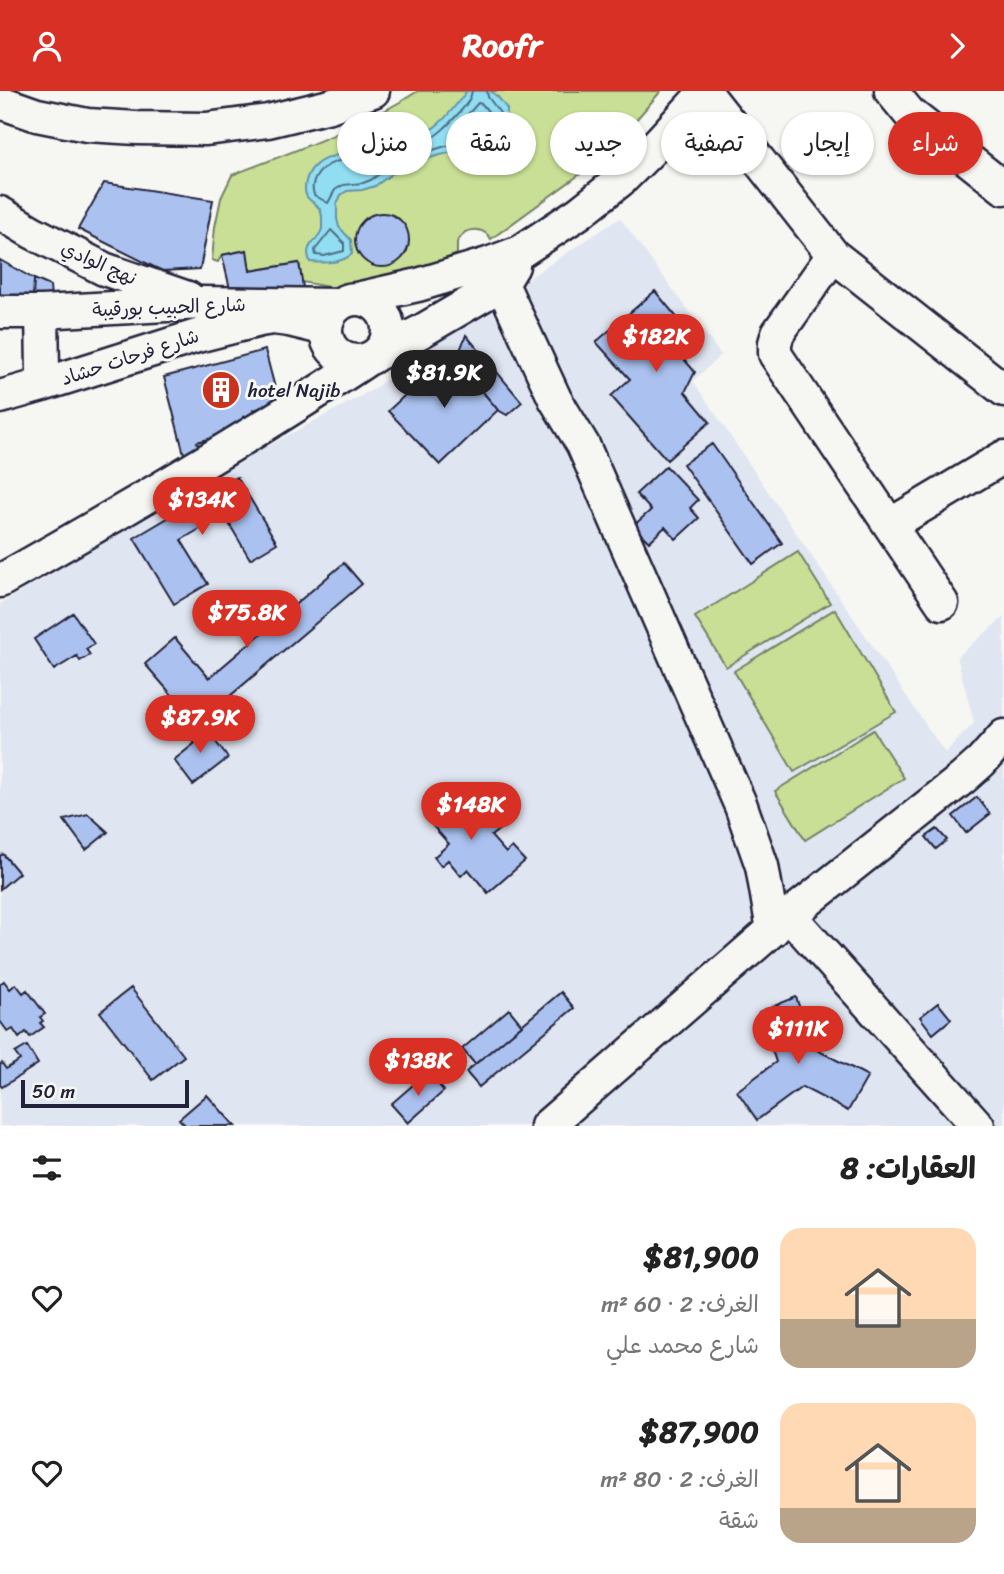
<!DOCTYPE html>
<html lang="ar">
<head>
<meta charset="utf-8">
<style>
	:root { --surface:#fff; --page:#f2f2f2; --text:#222; --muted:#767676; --accent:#d93025 }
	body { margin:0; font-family:Sriracha,"Playpen Sans Arabic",sans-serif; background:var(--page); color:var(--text); direction:rtl; height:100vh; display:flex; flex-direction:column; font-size:26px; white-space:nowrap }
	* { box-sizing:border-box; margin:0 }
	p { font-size:23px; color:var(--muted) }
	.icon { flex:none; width:38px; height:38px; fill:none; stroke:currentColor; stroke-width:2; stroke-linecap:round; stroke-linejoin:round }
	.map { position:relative; height:1035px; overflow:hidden; direction:ltr }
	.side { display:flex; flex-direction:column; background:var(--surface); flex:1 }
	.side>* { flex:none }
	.hud { position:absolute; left:21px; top:21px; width:962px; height:63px; direction:rtl; display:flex; gap:14px }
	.scale { position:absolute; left:21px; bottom:18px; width:168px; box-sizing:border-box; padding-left:7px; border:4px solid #22223b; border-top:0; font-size:19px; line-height:24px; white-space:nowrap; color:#22223b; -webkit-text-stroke:5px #f6f6f2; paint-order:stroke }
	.price { position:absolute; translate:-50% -60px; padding:0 16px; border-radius:24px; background:var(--accent); color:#fff; font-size:23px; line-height:46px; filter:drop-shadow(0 2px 4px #0008) }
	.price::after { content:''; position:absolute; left:50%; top:42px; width:21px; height:16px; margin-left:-10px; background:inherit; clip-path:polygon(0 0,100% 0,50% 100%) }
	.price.active { background:#222; color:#fff }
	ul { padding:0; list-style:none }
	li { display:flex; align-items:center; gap:21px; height:175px; padding:0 28px }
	li span { display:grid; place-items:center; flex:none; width:196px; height:140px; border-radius:21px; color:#555 }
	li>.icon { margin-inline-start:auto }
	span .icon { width:84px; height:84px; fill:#fffc; stroke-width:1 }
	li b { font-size:30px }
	h2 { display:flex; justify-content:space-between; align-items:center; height:84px; padding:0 28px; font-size:30px }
	.tag { padding:0 24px; border-radius:32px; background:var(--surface); box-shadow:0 2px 5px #0004; font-size:24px; line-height:63px }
	.tag.active { background:var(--accent); color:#fff }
	header { display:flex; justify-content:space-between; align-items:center; height:91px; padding:0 28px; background:var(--accent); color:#fff; font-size:32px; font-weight:700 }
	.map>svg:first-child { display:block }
	.built { fill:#e0e6f1 }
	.green { fill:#c8df95; stroke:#758068; stroke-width:2 }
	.water { fill:#91ddf1; stroke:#6592a8; stroke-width:2 }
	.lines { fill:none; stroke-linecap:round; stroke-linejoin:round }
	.shore { stroke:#4e6d84; stroke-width:2 }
	.building { fill:#abc2f0; stroke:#22223b; stroke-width:2 }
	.minor-casing { stroke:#22223b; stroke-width:37 }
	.minor { stroke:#f6f6f2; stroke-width:32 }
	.labels { text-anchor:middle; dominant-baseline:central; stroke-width:6; stroke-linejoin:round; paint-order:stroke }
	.street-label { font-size:19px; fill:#22223b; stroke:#f6f6f2 }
	.poi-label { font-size:19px; fill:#22223b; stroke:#f6f6f2; text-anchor:start }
</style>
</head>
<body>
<header><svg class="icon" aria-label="forward" viewBox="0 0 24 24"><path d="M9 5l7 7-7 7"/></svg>Roofr<svg class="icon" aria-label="person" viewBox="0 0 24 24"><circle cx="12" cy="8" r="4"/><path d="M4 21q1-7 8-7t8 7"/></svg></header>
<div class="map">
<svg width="1004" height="1035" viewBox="0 0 1004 1035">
	<rect width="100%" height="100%" fill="#f6f6f2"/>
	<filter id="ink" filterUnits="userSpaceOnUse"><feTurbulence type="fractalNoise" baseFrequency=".0143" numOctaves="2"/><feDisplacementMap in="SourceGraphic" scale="14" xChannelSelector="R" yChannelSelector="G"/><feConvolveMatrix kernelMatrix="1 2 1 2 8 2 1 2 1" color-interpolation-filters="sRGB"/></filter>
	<g filter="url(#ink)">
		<path class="built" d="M620 127 721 264 693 290 945 662 974 632 957 566 1004 526V1035H0V513L240 370 372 299 470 226Z"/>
		<path class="green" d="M418 0H661L605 65 491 148C484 138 476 137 465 141L457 151V163L421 179 355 201 302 191 299 172 250 180 246 159 222 164 218 171 212 169 215 136 221 107 232 84C296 59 361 37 418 0Z
			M798 461 830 512 726 576 695 526Z
			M835 518 896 621 794 681 734 580Z
			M873 639 904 687 805 749 775 700Z"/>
		<path class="water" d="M467 0H490L498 6 507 18 506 42 498 51 489 56 448 62 411 72 400 77 375 95 362 99 347 100 341 104 337 113V128L339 136 351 149 352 163C341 173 324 172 310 171 303 152 317 153 322 138 322 137 322 128 322 127 322 109 304 114 305 97 307 59 354 63 379 57 394 54 411 49 425 42 443 33 455 15 467 0Z"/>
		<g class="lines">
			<path class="shore" d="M472 0C471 9 464 16 458 23 449 33 438 45 425 50 411 56 394 62 378 65 357 69 327 64 315 88 312 94 312 97 314 104L328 112 335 99 343 94 363 92 371 89 397 70 446 55 487 50 494 45 499 39 500 22 488 6 487 0
				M478 12 482 13 491 24 490 36 483 42 454 45 453 40Z
				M331 139 344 152V160L324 165 316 164 315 159Z"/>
		</g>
		<path class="building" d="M104 92 213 109 200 178 162 180 78 138Z
			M355 149a27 27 0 1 1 54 0a27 27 0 1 1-54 0Z
			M247 159 250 180 299 172 303 196 231 202 222 164Z
			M0 169 34 188 33 207 0 206Z
			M34 188 50 195 51 206 33 207Z
			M655 200 699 253 682 266 695 281 685 301 710 331 667 369 611 305 630 288 596 251Z
			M466 244 522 311 507 324 498 319 456 270Z
			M265 259 279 312 253 319 254 323 243 326 244 333 230 337 232 342 197 351 200 359 184 363 164 286Z
			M450 262 498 319 440 374 388 320Z
			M712 353 782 452 753 473 683 373Z
			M666 375 698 409 690 417 699 427 676 448 665 436 649 451 633 435 651 419 636 403Z
			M237 386 277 452 250 468 224 424 181 449 208 493 174 513 134 447Z
			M344 472 362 493 197 633 145 573 175 547 209 587Z
			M73 522 94 553 86 558 90 564 80 570 77 565 54 579 34 548Z
			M200 630 228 667 193 694 174 669 195 652 186 641Z
			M458 695 473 712 467 717 480 733 491 724 501 737 491 745 506 762 512 756 525 770 488 802 468 778 461 785 448 769 441 775 434 766 449 753 424 725Z
			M977 706 990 723 966 742 953 725Z
			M88 723 108 741 86 759 64 729Z
			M937 738 947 749 936 758 926 746Z
			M3 763 19 782 0 798V765Z
			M4 890 10 898 16 893 23 902 27 899 45 923 40 926 43 930 40 932 44 936 30 946 26 941 19 947 13 938 8 941 0 930V893Z
			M131 897 184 965 153 989 100 921Z
			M561 901 574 917 479 996 466 981Z
			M796 906 813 957 868 985 848 1020 802 996 757 1029 737 1000 776 971 759 921Z
			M938 912 951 928 933 943 920 926Z
			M509 918 522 934 475 973 462 958Z
			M27 955 38 973 2 996 0 994V973L2 972 6 978 20 969 15 962Z
			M428 981 444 1000 408 1032 391 1013Z
			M207 1004 235 1035H186L179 1028Z"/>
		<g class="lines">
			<g class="minor-casing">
				<path id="minor" d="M891 0 909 22 1004 97
					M705 1 833 164 1004 299
					M0 11 37 24 87 34 137 37 206 38 268 30 330 15 373 0
					M0 122 32 141 104 178 188 207
					M833 164 778 242 775 252V263L942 512
					M488 173 502 193 555 308 583 354 741 715 762 775 773 839
					M326 239a31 31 0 1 1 62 0a31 31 0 1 1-62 0Z
					M356 208 418 194 488 173 520 161 579 122 622 88 660 50 706 0
					M0 221H42L202 212 339 214
					M42 221 43 280 42 294
					M377 263 420 241 502 193 513 175
					M0 306 42 294 197 245 260 229 273 227 289 229 326 238
					M890 434 1004 366
					M0 490C124 420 246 349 365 270
					M790 825 978 1035
					M547 1035 785 828 963 687 981 671 1004 645"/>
			</g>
			<use href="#minor" class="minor"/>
		</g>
	</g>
	<defs>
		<g id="building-disc" transform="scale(2.0125)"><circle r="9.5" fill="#c8321e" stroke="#f6f6f2"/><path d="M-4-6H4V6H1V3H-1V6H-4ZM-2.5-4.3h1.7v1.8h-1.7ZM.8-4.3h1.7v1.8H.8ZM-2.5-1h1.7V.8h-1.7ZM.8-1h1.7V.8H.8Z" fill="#fff"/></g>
	</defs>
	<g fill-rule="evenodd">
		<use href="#building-disc" x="221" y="299"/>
	</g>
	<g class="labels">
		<g class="street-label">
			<text transform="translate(99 172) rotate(24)">نهج الوادي</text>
			<text transform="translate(169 216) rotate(-2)">شارع الحبيب بورقيبة</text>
			<text transform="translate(130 266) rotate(-18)">شارع فرحات حشاد</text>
		</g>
		<g class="poi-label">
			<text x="248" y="299">hotel Najib</text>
		</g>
	</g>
</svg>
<div class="scale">50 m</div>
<b class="price" style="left:656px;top:283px">$182K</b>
<b class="price active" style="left:444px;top:319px">$81.9K</b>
<b class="price" style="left:202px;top:446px">$134K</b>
<b class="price" style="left:247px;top:559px">$75.8K</b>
<b class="price" style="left:200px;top:664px">$87.9K</b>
<b class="price" style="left:471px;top:751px">$148K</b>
<b class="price" style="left:798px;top:975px">$111K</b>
<b class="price" style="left:418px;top:1007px">$138K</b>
<div class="hud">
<a class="tag active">شراء</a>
<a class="tag">إيجار</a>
<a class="tag">تصفية</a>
<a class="tag">جديد</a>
<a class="tag">شقة</a>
<a class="tag">منزل</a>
</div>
</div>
<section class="side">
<h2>العقارات: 8<svg class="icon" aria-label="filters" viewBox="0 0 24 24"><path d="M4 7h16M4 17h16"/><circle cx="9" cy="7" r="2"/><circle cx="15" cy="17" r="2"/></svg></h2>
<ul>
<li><span style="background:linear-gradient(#ffd9b3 65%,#b9a48a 0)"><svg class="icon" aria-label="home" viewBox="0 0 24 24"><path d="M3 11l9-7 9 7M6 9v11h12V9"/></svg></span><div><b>$81,900</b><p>الغرف: 2 · 60 m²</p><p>شارع محمد علي</p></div><svg class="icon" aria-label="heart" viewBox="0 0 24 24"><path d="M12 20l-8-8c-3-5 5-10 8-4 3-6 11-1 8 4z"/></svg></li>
<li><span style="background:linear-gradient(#ffd9b3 75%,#b9a48a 0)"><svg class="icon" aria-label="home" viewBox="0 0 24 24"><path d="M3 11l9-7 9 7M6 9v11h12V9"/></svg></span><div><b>$87,900</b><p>الغرف: 2 · 80 m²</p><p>شقة</p></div><svg class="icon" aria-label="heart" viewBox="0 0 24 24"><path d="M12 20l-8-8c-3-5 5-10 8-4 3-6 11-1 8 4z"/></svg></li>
</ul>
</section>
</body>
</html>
